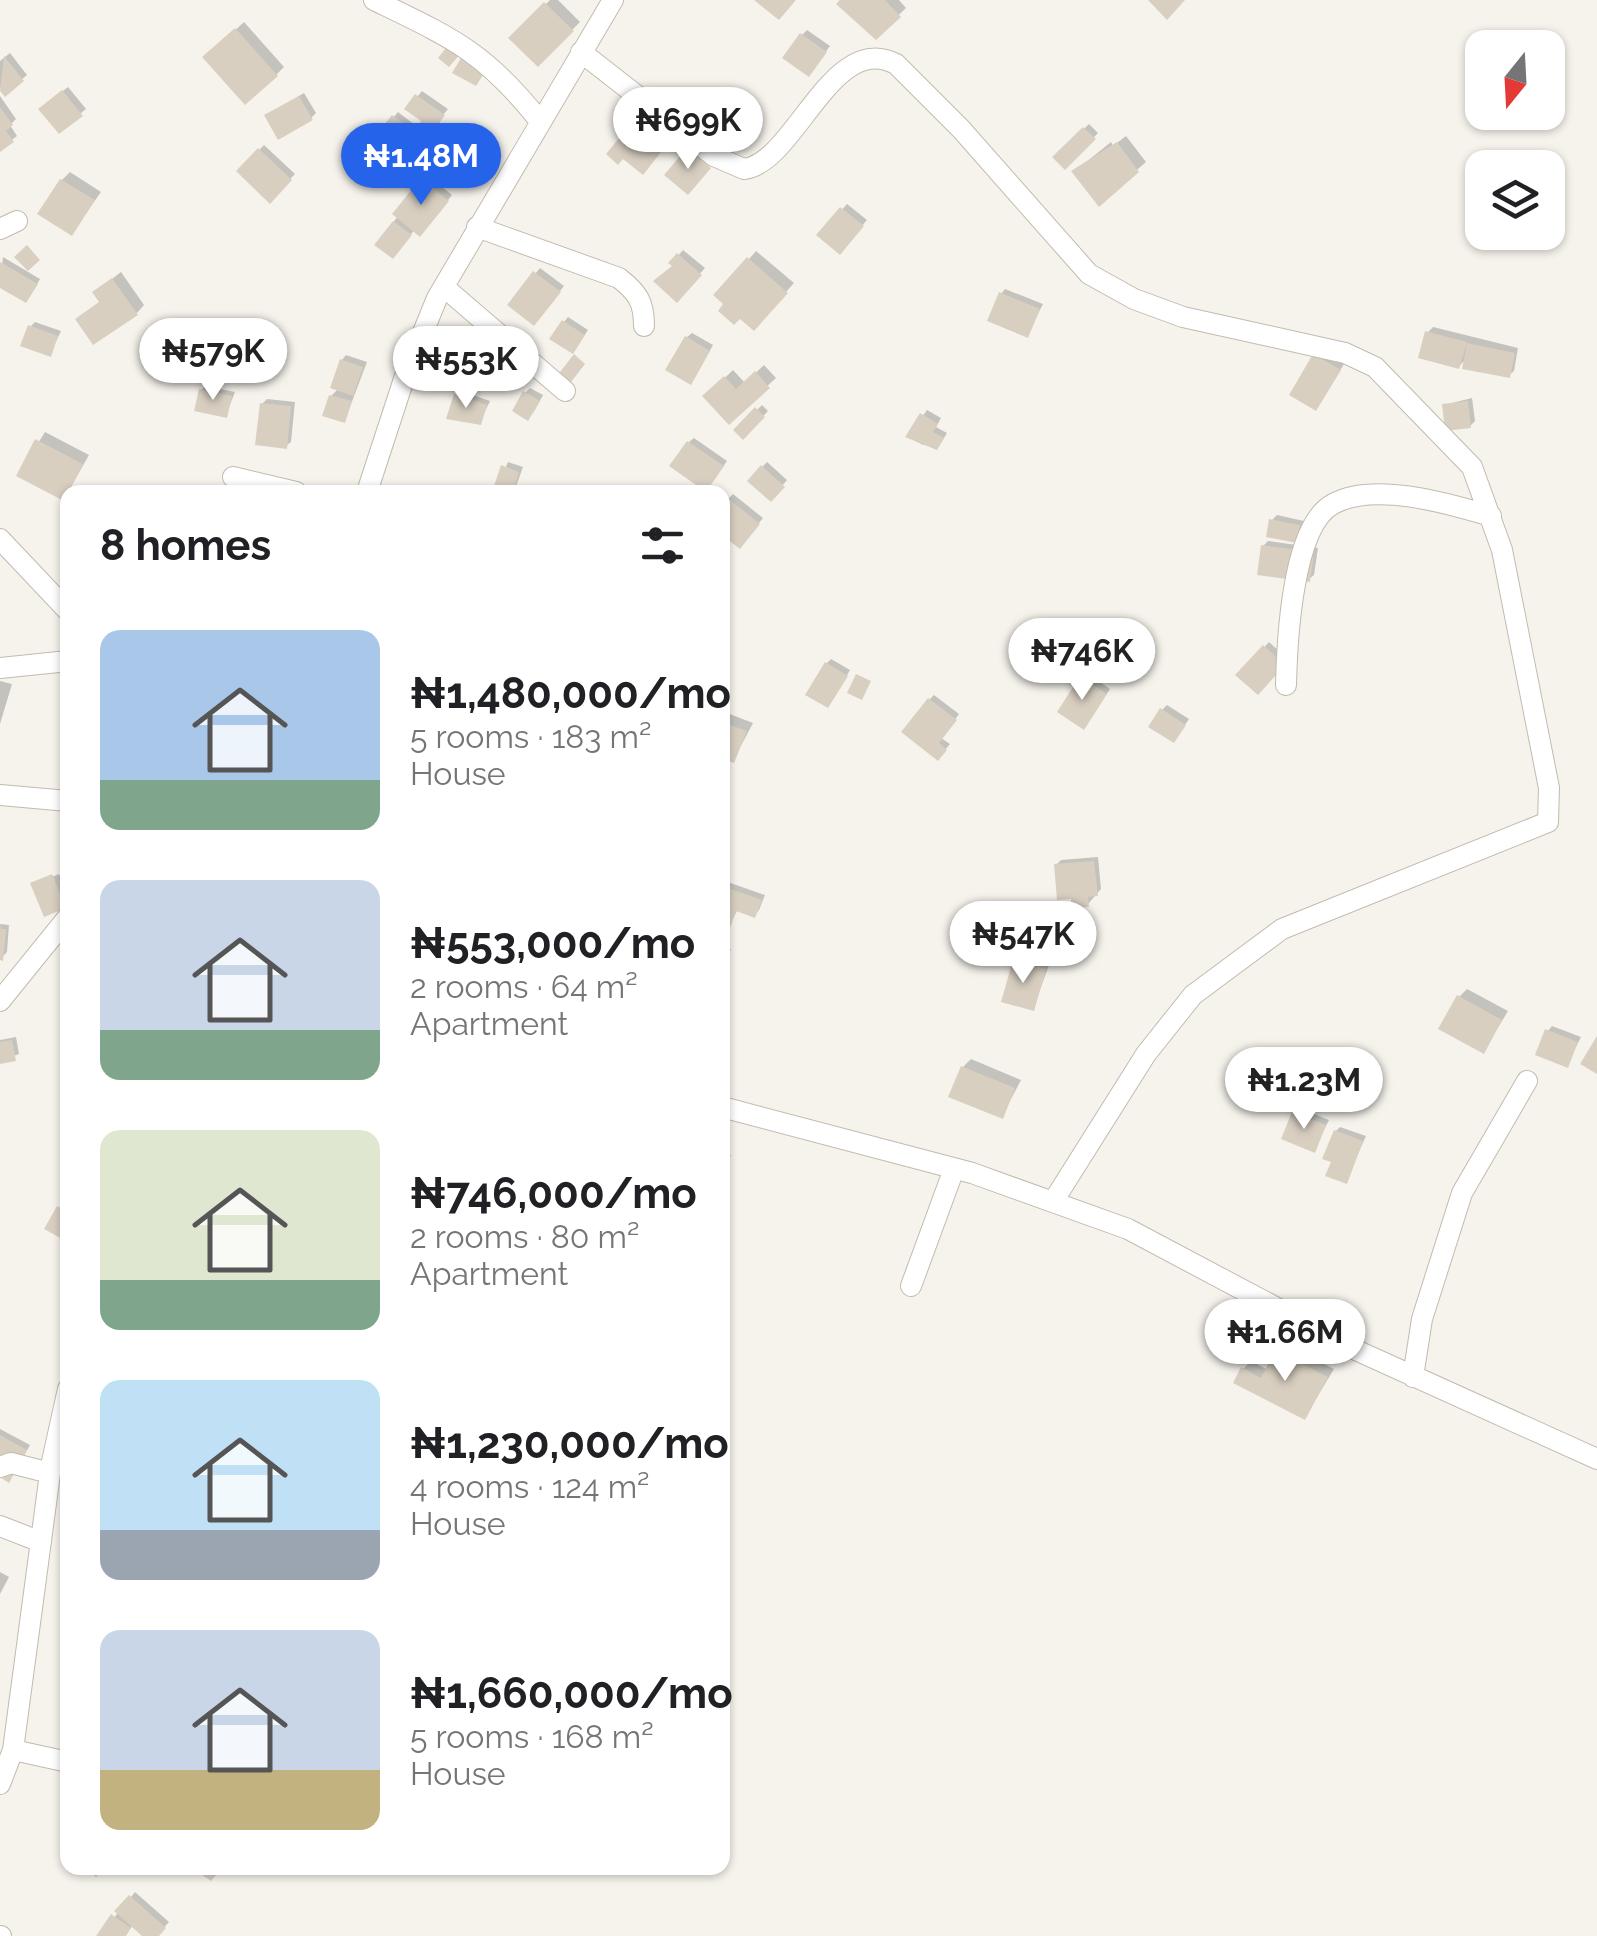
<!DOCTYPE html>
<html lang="en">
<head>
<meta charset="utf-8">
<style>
	:root { --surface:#fff; --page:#f6f6f6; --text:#202124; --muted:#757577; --accent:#2563eb }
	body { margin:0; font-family:Raleway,sans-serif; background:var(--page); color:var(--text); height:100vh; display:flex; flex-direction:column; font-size:38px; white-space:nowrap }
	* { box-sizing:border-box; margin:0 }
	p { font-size:32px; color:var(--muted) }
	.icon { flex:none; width:55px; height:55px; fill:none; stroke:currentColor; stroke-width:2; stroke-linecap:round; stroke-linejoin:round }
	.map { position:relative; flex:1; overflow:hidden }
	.details { position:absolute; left:60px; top:485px; width:670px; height:1390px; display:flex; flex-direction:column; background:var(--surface); border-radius:20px; box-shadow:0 2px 8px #0004 }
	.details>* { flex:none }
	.needle { width:65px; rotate:198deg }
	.fabs { position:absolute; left:1465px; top:30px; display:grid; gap:20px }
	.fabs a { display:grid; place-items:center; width:100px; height:100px; border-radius:20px; background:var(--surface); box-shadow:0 2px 8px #0004; font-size:50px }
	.price { position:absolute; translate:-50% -85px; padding:0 22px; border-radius:35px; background:#fff; color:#222; font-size:32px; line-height:65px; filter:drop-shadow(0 2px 5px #0008) }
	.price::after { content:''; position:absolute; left:50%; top:60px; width:30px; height:22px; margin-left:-15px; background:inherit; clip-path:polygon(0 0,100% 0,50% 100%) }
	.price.current { background:var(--accent); color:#fff }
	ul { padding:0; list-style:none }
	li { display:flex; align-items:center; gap:30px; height:250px; padding:0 40px }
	li span { display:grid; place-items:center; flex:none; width:280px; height:200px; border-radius:20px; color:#555 }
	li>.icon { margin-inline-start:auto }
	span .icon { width:120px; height:120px; fill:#fffc; stroke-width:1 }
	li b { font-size:42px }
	h2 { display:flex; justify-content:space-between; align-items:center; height:120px; padding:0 40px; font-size:42px }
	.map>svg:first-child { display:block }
	.shadow { fill:#0003 }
	.building { fill:#d8cfc1 }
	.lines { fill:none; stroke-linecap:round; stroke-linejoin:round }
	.minor-casing { stroke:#c2bbae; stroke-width:22 }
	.minor { stroke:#fff; stroke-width:20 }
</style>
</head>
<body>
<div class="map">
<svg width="1597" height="1936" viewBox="0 0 1597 1936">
	<rect width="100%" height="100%" fill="#f6f3ec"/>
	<path class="shadow" d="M550 0H558L580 22 538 64 512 38Z
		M839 0H899L906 8 876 37Z
		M244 22 284 67 276 75 206 57Z
		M807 30 830 46 813 69 802 35Z
		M10 53 27 75 5 93 0 87V61Z
		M68 87 86 109 59 131 46 104Z
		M422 91 448 109 416 147 384 129 398 112 419 128 425 121 408 108Z
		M304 93 316 113 311 118 267 115Z
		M0 96 16 119 10 125 17 136 0 149Z
		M635 124 664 147 643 171 624 156 609 154Z
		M1089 124 1098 133 1065 167 1055 157Z
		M1126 136 1146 162 1099 203 1075 171 1111 142 1113 146Z
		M264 145 295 174 270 200 239 171Z
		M70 172 101 192 72 233 62 180Z
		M427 175 452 195 425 229H415L398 251 378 244Z
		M847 204 867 220 840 251 820 235Z
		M683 250 705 268 677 299 672 263Z
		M756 251 794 283 761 320 749 259Z
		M3 257 40 279 30 296 0 285Z
		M540 268 564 286 539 318 510 304Z
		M121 272 144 305 137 313 95 292Z
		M1005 289 1043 304 1027 335 1001 294Z
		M568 317 588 330 577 346 564 322Z
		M35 322 61 331 50 354 30 327Z
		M1433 327 1518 348 1514 371 1509 375 1465 360 1458 367 1428 332Z
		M692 333 713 345 695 377 687 337Z
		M1320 351 1344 364 1320 403 1315 355Z
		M346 355 367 362 345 420 331 396 338 389 342 360Z
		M764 365 776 378 729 421 706 396 733 370 745 383Z
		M206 386 235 392 226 415 201 390Z
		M530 388 543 395 533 413 525 393Z
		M461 391 490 401 480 422 449 417Z
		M1472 398 1475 421 1470 426 1444 405Z
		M267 399 295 402 291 442 286 446 262 404Z
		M762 405 768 411 743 437 737 430Z
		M927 410 941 418 936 427 947 433 941 443 923 445 908 437Z
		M45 432 89 455 68 492 19 474Z
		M694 438 727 461 711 484 689 442Z
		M508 462 523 467 514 492H495Z
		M767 462 787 480 771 499 750 480Z
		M733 494 763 518 744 541 722 532V505Z
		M1277 515 1304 521 1296 540 1272 520Z
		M1268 541 1318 548 1314 575 1309 579 1263 546Z
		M1269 642 1288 659 1239 675Z
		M831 659 850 670 832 701 827 663Z
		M1087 673 1110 689 1088 722 1082 678Z
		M0 681 12 684 0 724Z
		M934 695 959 714 941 738 950 744 938 758 930 699Z
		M1167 705 1189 719 1178 735 1162 710Z
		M722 711 753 723 733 761 722 758Z
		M1098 857 1101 889 1088 904 1073 896 1056 865 1061 860Z
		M59 874 68 896 65 905 35 884Z
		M722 880 765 895 759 910 754 915 738 909 729 925 722 923Z
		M0 924 9 925 7 952 2 957Z
		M722 947 731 949 722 971Z
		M1020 957 1049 965 1033 1009 1016 961Z
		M1467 989 1508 1011 1484 1051 1459 997Z
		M1552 1026 1581 1037 1567 1065 1548 1031Z
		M16 1037 19 1054 0 1061V1040Z
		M971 1059 1021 1080 1002 1116 963 1067Z
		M1299 1108 1329 1120 1314 1150 1284 1138Z
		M1340 1127 1366 1136 1346 1181 1334 1161 1336 1131Z
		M722 1151 731 1155 722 1175Z
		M1285 1344 1334 1369 1305 1417 1243 1369 1251 1361 1268 1370Z
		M0 1429 30 1445 13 1475 0 1474Z
		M0 1572 9 1577 0 1594Z
		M135 1892 169 1922 156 1936H146L133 1925 125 1936H99Z"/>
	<path class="building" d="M754 0H796L779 20Z
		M840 0H885L901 17 876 40 836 4Z
		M1148 0H1185L1167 20Z
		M544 2 574 31 538 67 508 38Z
		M235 28 278 76 245 105 202 57Z
		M800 33 827 52 809 77 782 58Z
		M449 44 461 53 449 67 438 58Z
		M464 53 488 67 476 86 452 73Z
		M4 56 24 81 5 97 0 91Z
		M62 90 83 116 59 134 38 109Z
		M415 94 445 115 429 137 416 128 421 121 404 109Z
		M299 96 313 120 278 140 264 115Z
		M0 107 13 125 6 131 14 142 0 152Z
		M392 115 424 140 412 155 380 130Z
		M628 127 661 152 643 175 623 159 618 165 606 154Z
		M1083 127 1096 139 1065 170 1052 157Z
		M1117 142 1139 172 1099 207 1071 171Z
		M258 148 292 180 270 204 236 171Z
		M687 148 711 168 688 195 664 175Z
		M421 178 449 201 420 237 392 214Z
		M60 179 95 200 72 236 37 214Z
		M840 207 864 226 840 255 816 235Z
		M393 221 412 235 393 259 374 245Z
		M27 245 40 260 28 271 14 257Z
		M677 253 702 275 677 303 653 281 672 266 668 263Z
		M747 257 788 293 754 331 740 319 734 325 718 311 723 304 713 295Z
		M0 262 38 284 26 303 0 288Z
		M533 271 561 292 534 326 507 305Z
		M112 278 138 315 93 345 75 319 99 302 92 292Z
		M999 292 1040 309 1028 338 987 321Z
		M562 320 585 335 573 354 549 339Z
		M28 325 58 336 51 357 20 346Z
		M1425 331 1467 342 1459 369 1418 358Z
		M685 336 710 351 691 385 665 370Z
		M1467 343 1515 353 1510 378 1462 369Z
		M574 354 585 364 568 386 557 376Z
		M1313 354 1341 370 1316 411 1289 395Z
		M340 359 363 367 353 396 330 388Z
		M755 371 770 388 729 425 702 396 724 376 736 389Z
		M199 389 232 396 227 418 194 411Z
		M523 391 540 401 528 421 512 411Z
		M454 394 487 405 481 425 446 419Z
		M329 395 352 401 345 423 322 416Z
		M1468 401 1471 428 1445 431 1442 404Z
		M260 403 291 406 287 449 255 445Z
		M755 407 765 417 743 440 733 430Z
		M920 413 938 424 933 432 944 438 937 450 905 437Z
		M35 439 83 464 64 501 16 476Z
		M687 441 724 466 706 492 669 466Z
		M501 465 519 472 513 492H492Z
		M761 465 785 487 771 502 747 481Z
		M726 497 760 524 740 549 722 535Z
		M1269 519 1300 525 1297 543 1266 537Z
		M1261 545 1314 552 1310 582 1257 575Z
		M1263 645 1285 665 1258 695 1235 675Z
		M825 662 848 676 828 708 805 695Z
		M856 674 871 681 862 700 847 693Z
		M1080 676 1107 694 1084 730 1057 712Z
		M928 698 957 720 939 743 947 750 938 761 901 732Z
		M1160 708 1186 725 1174 743 1148 727Z
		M722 722 747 731 734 763 722 759Z
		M1094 861 1098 896 1088 897 1089 907 1071 908V899L1057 900 1054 864Z
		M52 874 66 908 44 917 30 883Z
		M722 886 762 900 755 918 736 911 730 928 722 925Z
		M0 929H6L3 961 0 960Z
		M1013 960 1046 969 1034 1011 1001 1002Z
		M1457 995 1502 1020 1484 1054 1438 1029Z
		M1545 1029 1578 1042 1568 1068 1535 1055Z
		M1597 1036V1074L1580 1064Z
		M12 1040 16 1061 0 1064V1042Z
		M961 1066 1015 1088 1003 1119 948 1097Z
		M1292 1112 1326 1125 1315 1153 1281 1139Z
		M1334 1130 1363 1141 1347 1184 1325 1176 1331 1162 1322 1159Z
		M57 1206 68 1212V1242L44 1229Z
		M1275 1350 1328 1377 1305 1420 1233 1383 1241 1367 1261 1378Z
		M0 1435 27 1450 9 1483 0 1477Z
		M84 1868H104L96 1877Z
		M192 1868H222L211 1881Z
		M129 1895 166 1928 159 1936H142L114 1911Z
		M111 1914 131 1928 126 1936H96Z"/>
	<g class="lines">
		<g class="minor-casing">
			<path id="minor" d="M374 0C452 38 484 51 539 120
				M581 52 714 156 744 169C795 163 832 30 896 64L961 129 1089 274 1134 299 1183 317 1345 353 1375 367 1472 467 1502 550 1549 788 1548 822 1282 929 1193 995 1146 1054 1054 1200
				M477 227 619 278C638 293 644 302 644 326
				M0 229 17 221
				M444 287 565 391
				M233 477 296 492
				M367 492 404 379 437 298 613 0
				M0 539 68 611
				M0 668 68 661
				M1286 685C1287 643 1292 526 1333 504 1374 481 1450 504 1491 516
				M0 795 68 801
				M0 1001 68 917
				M722 1107 972 1173 1128 1229 1358 1351 1597 1459
				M911 1286 954 1169
				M1413 1377 1422 1319 1462 1193 1527 1081
				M0 1467 11 1463 50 1473
				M0 1526 41 1542
				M13 1750 68 1762
				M0 1784 13 1750 51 1466 68 1389
				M0 1936H1"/>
		</g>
		<use href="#minor" class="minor"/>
	</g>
</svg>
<div class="fabs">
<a><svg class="needle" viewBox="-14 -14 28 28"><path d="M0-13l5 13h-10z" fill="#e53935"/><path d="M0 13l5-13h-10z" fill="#757577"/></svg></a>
<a><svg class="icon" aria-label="layers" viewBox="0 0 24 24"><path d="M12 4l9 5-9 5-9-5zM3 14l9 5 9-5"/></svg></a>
</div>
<b class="price" style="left:688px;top:172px">₦699K</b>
<b class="price current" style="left:421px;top:208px">₦1.48M</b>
<b class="price" style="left:213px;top:403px">₦579K</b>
<b class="price" style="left:466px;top:411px">₦553K</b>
<b class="price" style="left:1082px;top:703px">₦746K</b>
<b class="price" style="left:1023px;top:986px">₦547K</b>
<b class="price" style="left:1304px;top:1132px">₦1.23M</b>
<b class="price" style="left:1285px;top:1384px">₦1.66M</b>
<section class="details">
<h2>8 homes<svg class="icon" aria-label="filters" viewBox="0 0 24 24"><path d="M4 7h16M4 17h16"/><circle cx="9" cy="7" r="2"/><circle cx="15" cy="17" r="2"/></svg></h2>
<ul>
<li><span style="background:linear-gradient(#a9c7e8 75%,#7fa58c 0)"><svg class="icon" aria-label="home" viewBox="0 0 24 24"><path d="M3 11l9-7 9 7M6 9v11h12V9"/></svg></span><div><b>₦1,480,000/mo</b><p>5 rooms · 183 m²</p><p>House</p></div></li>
<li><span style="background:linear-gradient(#c9d6e8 75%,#7fa58c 0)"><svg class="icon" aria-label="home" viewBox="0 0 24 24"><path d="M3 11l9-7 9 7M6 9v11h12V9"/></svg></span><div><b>₦553,000/mo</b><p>2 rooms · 64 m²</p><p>Apartment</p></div></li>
<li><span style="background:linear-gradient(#dfe7d0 75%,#7fa58c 0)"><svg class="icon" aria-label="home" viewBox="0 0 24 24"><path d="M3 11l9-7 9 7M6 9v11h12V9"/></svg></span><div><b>₦746,000/mo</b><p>2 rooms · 80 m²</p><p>Apartment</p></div></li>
<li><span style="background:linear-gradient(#bfe0f5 75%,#9aa5b1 0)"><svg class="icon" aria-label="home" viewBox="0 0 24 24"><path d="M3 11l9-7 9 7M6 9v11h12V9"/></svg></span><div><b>₦1,230,000/mo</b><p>4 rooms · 124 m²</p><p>House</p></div></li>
<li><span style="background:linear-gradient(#c9d6e8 70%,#c2b280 0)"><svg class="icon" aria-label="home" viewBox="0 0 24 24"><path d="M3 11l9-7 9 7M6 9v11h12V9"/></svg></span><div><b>₦1,660,000/mo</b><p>5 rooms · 168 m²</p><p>House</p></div></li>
</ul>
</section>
</div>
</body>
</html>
